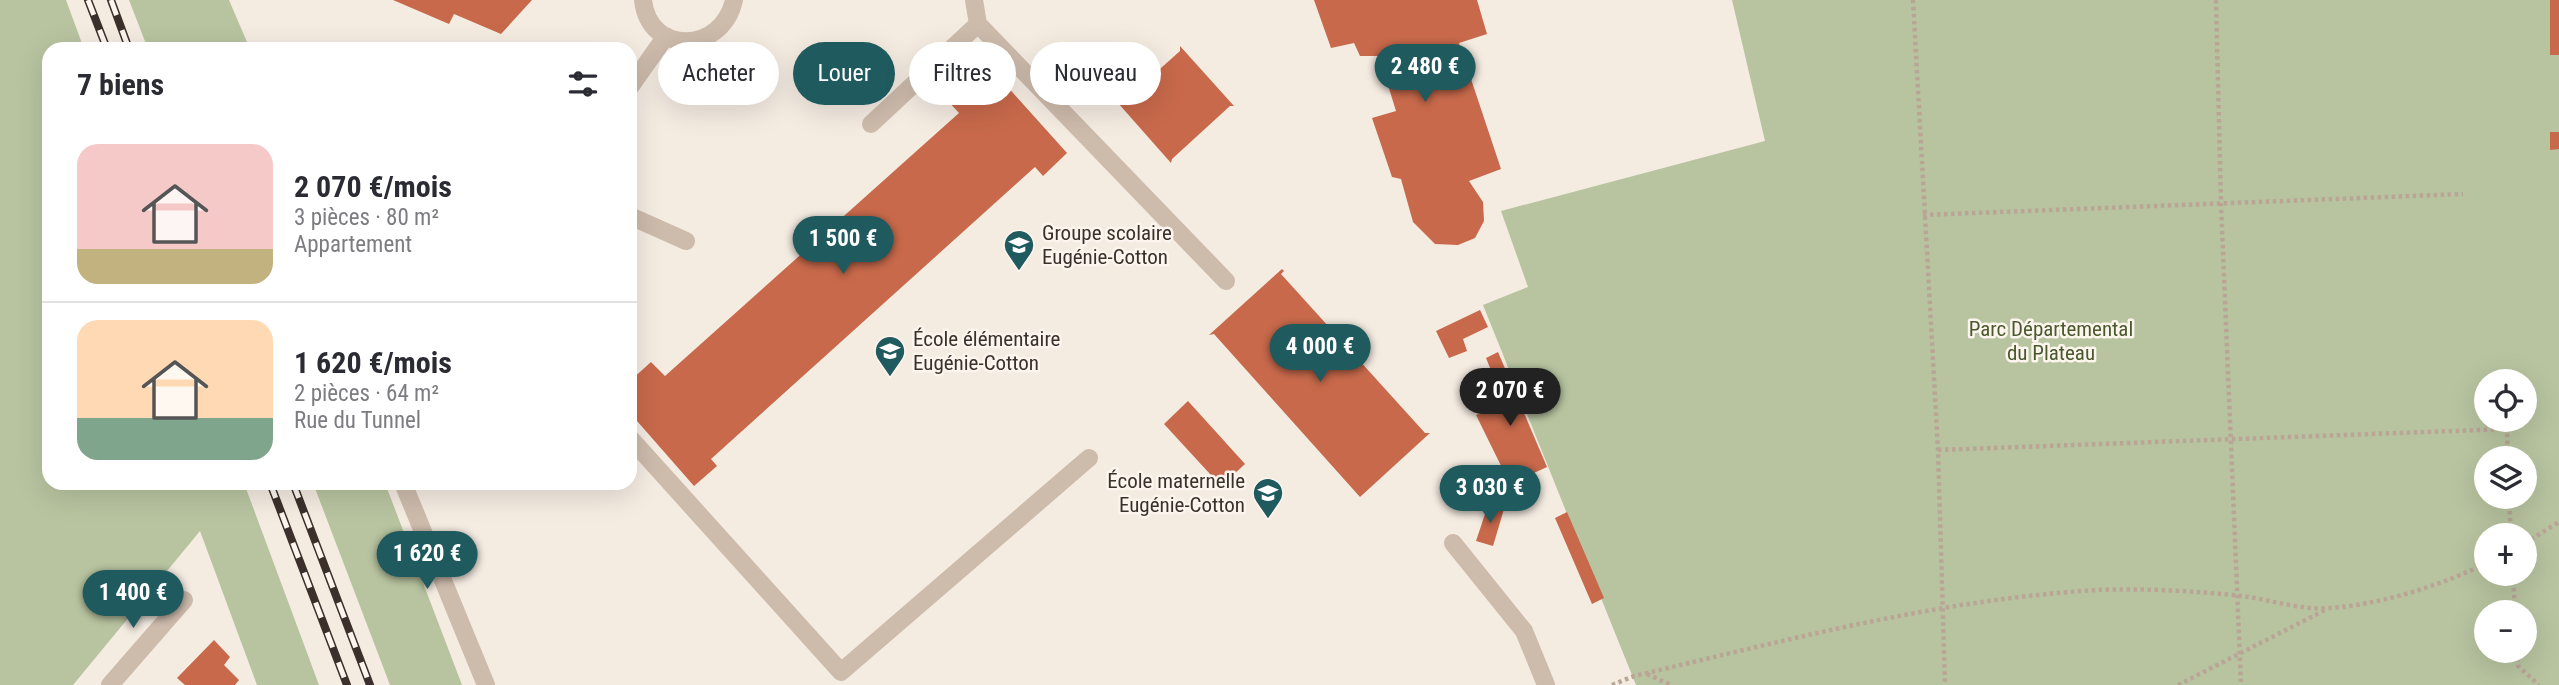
<!DOCTYPE html>
<html lang="fr">
<head>
<meta charset="utf-8">
<style>
	:root { --surface:#fff; --page:#f7f7f7; --text:#2b2b33; --muted:#7c7c81; --line:#e1e1e2; --accent:#1f5a5e }
	body { margin:0; font-family:"Roboto Condensed",sans-serif; background:var(--page); color:var(--text); height:100vh; display:flex; flex-direction:column; font-size:26px; white-space:nowrap }
	* { box-sizing:border-box; margin:0 }
	p { font-size:23px; color:var(--muted) }
	.icon { flex:none; width:38px; height:38px; fill:none; stroke:currentColor; stroke-width:2; stroke-linecap:round; stroke-linejoin:round }
	.map { position:relative; flex:1; overflow:hidden }
	.side { position:absolute; left:42px; top:42px; width:595px; height:448px; display:flex; flex-direction:column; background:var(--surface); border-radius:21px; box-shadow:0 7px 28px #0002 }
	.side>* { flex:none }
	.hud { position:absolute; left:658px; top:42px; width:665px; height:63px; display:flex; gap:14px }
	.buttons { position:absolute; left:2474px; top:369px; display:grid; gap:14px }
	.buttons a { display:grid; place-items:center; width:63px; height:63px; border-radius:50%; background:var(--surface); box-shadow:0 7px 28px #0002; font-size:35px }
	.price { position:absolute; translate:-50% -60px; padding:0 16px; border-radius:24px; background:var(--accent); color:#fff; font-size:23px; line-height:46px; filter:drop-shadow(0 2px 4px #0008) }
	.price::after { content:''; position:absolute; left:50%; top:42px; width:21px; height:16px; margin-left:-10px; background:inherit; clip-path:polygon(0 0,100% 0,50% 100%) }
	.price.on { background:#222; color:#fff }
	ul { padding:0; list-style:none }
	li { display:flex; align-items:center; gap:21px; height:175px; padding:0 35px }
	li+li { border-top:2px solid var(--line) }
	li span { display:grid; place-items:center; flex:none; width:196px; height:140px; border-radius:21px; color:#555 }
	li>.icon { margin-inline-start:auto }
	span .icon { width:84px; height:84px; fill:#fffc; stroke-width:1 }
	li b { font-size:30px }
	h2 { display:flex; justify-content:space-between; align-items:center; height:84px; padding:0 35px; font-size:30px }
	.chip { padding:0 24px; border-radius:32px; background:var(--surface); box-shadow:0 7px 28px #0002; font-size:24px; line-height:63px }
	.chip.on { background:var(--accent); color:#fff }
	.map>svg:first-child { display:block }
	.green { fill:#b8c4a0; fill-rule:evenodd }
	.building { fill:#c8694b }
	.lines { fill:none; stroke-linecap:round; stroke-linejoin:round }
	.path { stroke:#b9a596; stroke-width:4.5; stroke-dasharray:3.5 3.5; stroke-linecap:butt }
	.service { stroke:#cdbbac; stroke-width:18 }
	.minor { stroke:#cdbbac; stroke-width:18 }
	.tertiary { stroke:#cdbbac; stroke-width:18 }
	.rail-casing { stroke:#3b302b; stroke-width:8 }
	.rail { stroke:#fbf5ee; stroke-width:5; stroke-dasharray:16; stroke-linecap:butt }
	.labels { text-anchor:middle; dominant-baseline:central; stroke-width:5; stroke-linejoin:round; paint-order:stroke }
	.poi-label { font-size:21px; fill:#3b302b; stroke:#fbf5ee; text-anchor:start }
	.park-label { font-size:21px; fill:#4a5a2e; stroke:#fbf5ee }
</style>
</head>
<body>
<div class="map">
<svg width="2559" height="685" viewBox="0 0 2559 685">
	<rect width="100%" height="100%" fill="#f4ebe1"/>
	<path class="green" d="M0 0H66L84 49H49V483H244L319 685H257L200 531 73 685H0Z
		M129 0H229L250 49H148Z
		M1732 0H2559V685H1636L1483 305 1528 287 1501 211 1765 141ZM2487 382H2525V420H2487ZM2487 458H2525V497H2487ZM2487 536H2525V574H2487ZM2487 612H2525V651H2487Z
		M313 483H385L462 685H390Z"/>
	<path class="building" d="M393 0H532L501 34 454 14 449 24Z
		M1314 0H1477L1487 34 1459 43 1501 169 1469 181 1483 202 1484 221 1475 238 1458 245 1435 244 1413 222 1401 179 1392 177 1372 118 1396 111 1379 56H1360L1354 43 1331 48Z
		M2550 0H2559V55H2550Z
		M1180 46 1234 106H1230L1172 159 1171 163 1118 103 1123 102 1180 51Z
		M986 63 1067 153 1043 176 1035 167 711 459 717 466 694 486 630 413V381L651 362 665 376 959 113 946 99Z
		M2550 132H2559V149L2550 150Z
		M1282 269 1284 271 1281 274 1425 433H1430L1360 497 1214 334 1209 335Z
		M1480 310 1488 327 1463 339 1467 351 1449 358 1436 331Z
		M1498 352 1547 467 1510 484 1476 415 1495 407 1487 389 1497 385 1486 358Z
		M1188 401 1245 464 1221 486 1164 424Z
		M1488 505 1504 509 1493 546 1476 541Z
		M1567 512 1604 598 1592 604 1555 518Z
		M214 640 230 657 224 665 239 680 235 685H185L177 678Z"/>
	<g class="lines">
		<path class="path" d="M1913 0 1938 450 1945 685
			M2216 0 2221 204 2241 685
			M1923 215 2463 194
			M1938 450 2507 429 2508 458
			M2509 497 2511 536
			M2525 543 2559 522
			M2513 574 2515 612
			M2517 651 2518 666 2539 685
			M1647 674 1671 685
			M1612 685 1634 676C1788 640 1940 599 2098 590 2140 588 2198 591 2241 596 2269 599 2302 611 2330 608 2383 604 2439 586 2487 563
			M2178 685 2327 609"/>
		<path class="service" d="M974 0 978 24 1226 281
			M871 124 978 24
			M630 216 686 241
			M630 438 841 672 1089 458"/>
		<path class="minor" d="M1453 543 1524 631 1546 685
			M110 685 184 600"/>
		<path class="tertiary" d="M643 0C649 56 722 54 734 0
			M630 87 666 36
			M403 483 486 685"/>
		<g class="rail-casing">
			<path id="rail" d="M88 0 107 49
				M111 0 129 49
				M270 483 347 685
				M293 483 370 685"/>
		</g>
		<use href="#rail" class="rail"/>
	</g>
	<defs>
		<g id="school-pin" transform="scale(1.575)"><path d="M0 17L-7.5 6A9.5 9.5 0 1 1 7.5 6Z" fill="#1f5a5e" stroke="#fbf5ee"/><path d="M0-5L7-2L0 1L-7-2ZM-4 1L0 2.5L4 1V4Q0 6-4 4Z" fill="#fff"/></g>
	</defs>
	<g fill-rule="evenodd">
		<use href="#school-pin" x="1019" y="245"/>
		<use href="#school-pin" x="890" y="351"/>
		<use href="#school-pin" x="1268" y="493"/>
	</g>
	<g class="labels">
		<g class="poi-label">
			<text x="1042" y="233">Groupe scolaire<tspan x="1042" dy="24">Eugénie-Cotton</tspan></text>
			<text x="913" y="339">École élémentaire<tspan x="913" dy="24">Eugénie-Cotton</tspan></text>
			<text x="1245" y="481" text-anchor="end">École maternelle<tspan x="1245" dy="24">Eugénie-Cotton</tspan></text>
		</g>
		<g class="park-label">
			<text x="2051" y="329">Parc Départemental<tspan x="2051" dy="24">du Plateau</tspan></text>
		</g>
	</g>
</svg>
<div class="buttons">
<a><svg class="icon" aria-label="locate" viewBox="0 0 24 24"><circle cx="12" cy="12" r="6"/><path d="M12 2v4M12 18v4M2 12h4M18 12h4"/></svg></a>
<a><svg class="icon" aria-label="layers" viewBox="0 0 24 24"><path d="M12 4l9 5-9 5-9-5zM3 14l9 5 9-5"/></svg></a>
<a>+</a>
<a>−</a>
</div>
<b class="price" style="left:1425px;top:104px">2 480 €</b>
<b class="price" style="left:843px;top:276px">1 500 €</b>
<b class="price" style="left:1320px;top:384px">4 000 €</b>
<b class="price on" style="left:1510px;top:428px">2 070 €</b>
<b class="price" style="left:1490px;top:525px">3 030 €</b>
<b class="price" style="left:427px;top:591px">1 620 €</b>
<b class="price" style="left:133px;top:630px">1 400 €</b>
<div class="hud">
<a class="chip">Acheter</a>
<a class="chip on">Louer</a>
<a class="chip">Filtres</a>
<a class="chip">Nouveau</a>
</div>
<section class="side">
<h2>7 biens<svg class="icon" aria-label="filters" viewBox="0 0 24 24"><path d="M4 7h16M4 17h16"/><circle cx="9" cy="7" r="2"/><circle cx="15" cy="17" r="2"/></svg></h2>
<ul>
<li><span style="background:linear-gradient(#f6c9c9 75%,#c2b280 0)"><svg class="icon" aria-label="home" viewBox="0 0 24 24"><path d="M3 11l9-7 9 7M6 9v11h12V9"/></svg></span><div><b>2 070 €/mois</b><p>3 pièces · 80 m²</p><p>Appartement</p></div></li>
<li><span style="background:linear-gradient(#ffd9b3 70%,#7fa58c 0)"><svg class="icon" aria-label="home" viewBox="0 0 24 24"><path d="M3 11l9-7 9 7M6 9v11h12V9"/></svg></span><div><b>1 620 €/mois</b><p>2 pièces · 64 m²</p><p>Rue du Tunnel</p></div></li>
</ul>
</section>
</div>
</body>
</html>
